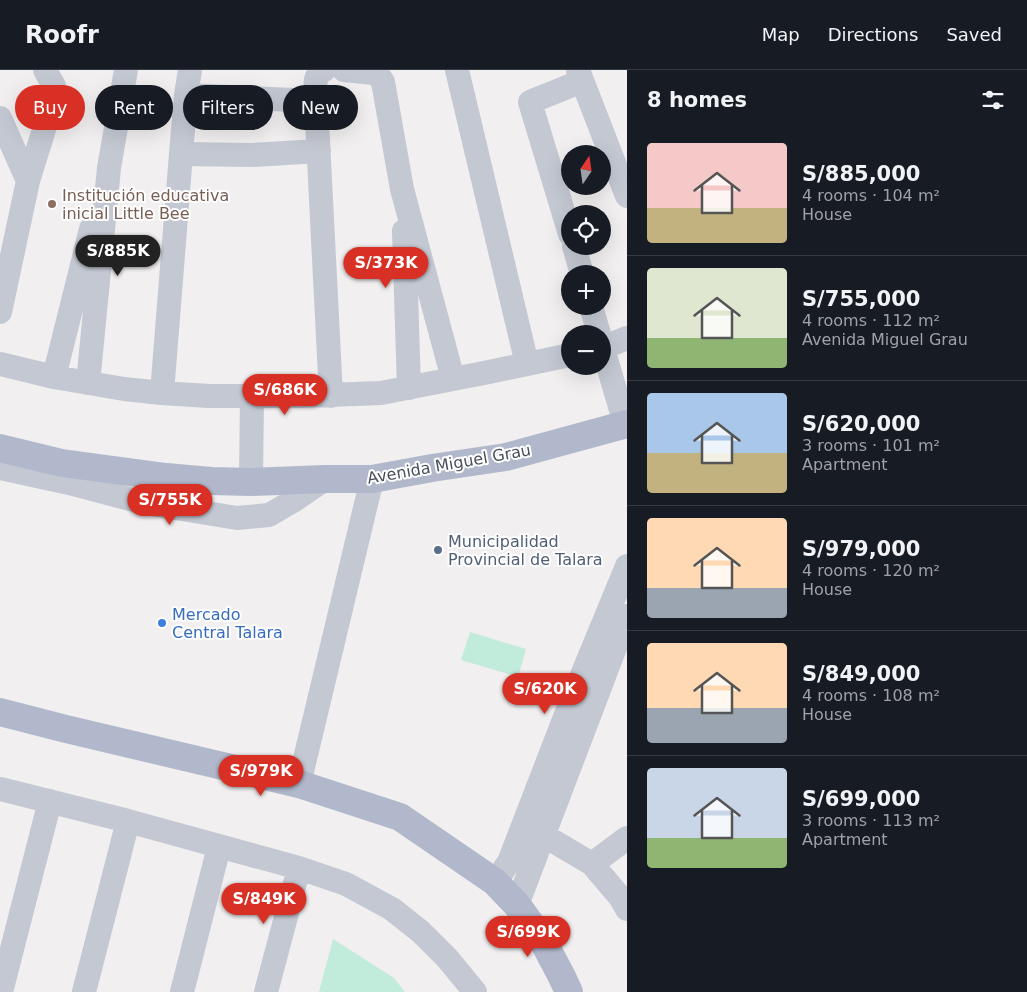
<!DOCTYPE html>
<html lang="en">
<head>
<meta charset="utf-8">
<style>
	:root { --surface:#171b24; --page:#20242c; --text:#f1f3f6; --muted:#9ea1a6; --line:#363941; --accent:#d93025 }
	body { margin:0; font-family:"DejaVu Sans",sans-serif; background:var(--page); color:var(--text); height:100vh; display:flex; flex-direction:column; font-size:19px; white-space:nowrap }
	* { box-sizing:border-box; margin:0 }
	p { font-size:16px; color:var(--muted) }
	.icon { flex:none; width:28px; height:28px; fill:none; stroke:currentColor; stroke-width:2; stroke-linecap:round; stroke-linejoin:round }
	.map { position:relative; flex:1; overflow:hidden }
	.panel { display:flex; flex-direction:column; background:var(--surface); width:400px }
	.panel>* { flex:none }
	.guide { position:absolute; left:15px; top:15px; width:475px; height:45px; display:flex; gap:10px }
	.needle { width:32px; rotate:13deg }
	.tools { position:absolute; left:561px; top:75px; display:grid; gap:10px }
	.tools a { display:grid; place-items:center; width:50px; height:50px; border-radius:50%; background:var(--surface); box-shadow:0 5px 20px #0002; font-size:25px }
	.price { position:absolute; translate:-50% -42px; padding:0 11px; border-radius:18px; background:var(--accent); color:#fff; font-size:16px; line-height:32px; filter:drop-shadow(0 1px 2px #0008) }
	.price::after { content:''; position:absolute; left:50%; top:30px; width:15px; height:11px; margin-left:-8px; background:inherit; clip-path:polygon(0 0,100% 0,50% 100%) }
	.price.selected { background:#222; color:#fff }
	ul { padding:0; list-style:none }
	li { display:flex; align-items:center; gap:15px; height:125px; padding:0 20px }
	li+li { border-top:1px solid var(--line) }
	li span { display:grid; place-items:center; flex:none; width:140px; height:100px; border-radius:5px; color:#555 }
	li>.icon { margin-inline-start:auto }
	span .icon { width:60px; height:60px; fill:#fffc; stroke-width:1 }
	li b { font-size:21px }
	h2 { display:flex; justify-content:space-between; align-items:center; height:60px; padding:0 20px; font-size:21px }
	.chip { padding:0 18px; border-radius:22px; background:var(--surface); box-shadow:0 5px 20px #0002; font-size:18px; line-height:45px }
	.chip.selected { background:var(--accent); color:#fff }
	header { display:flex; align-items:center; gap:30px; box-sizing:border-box; height:70px; padding:0 25px; background:var(--surface); border-bottom:1px solid var(--line) }
	header strong { font-size:24px }
	nav { display:flex; gap:28px; margin-inline-start:auto; font-size:18px }
	main { display:flex; flex:1; min-height:0 }
	.map>svg:first-child { display:block }
	.green { fill:#c1ebdb }
	.lines { fill:none; stroke-linecap:round; stroke-linejoin:round }
	.minor { stroke:#c3c8d2; stroke-width:24 }
	.major { stroke:#b1b8cb; stroke-width:28 }
	.education-dot { fill:#8d6e63; stroke:#fff; stroke-width:2 }
	.service-dot { fill:#5c6f8a; stroke:#fff; stroke-width:2 }
	.shop-dot { fill:#3f7fe0; stroke:#fff; stroke-width:2 }
	.labels { text-anchor:middle; dominant-baseline:central; stroke-width:4; stroke-linejoin:round; paint-order:stroke }
	.education-label { font-size:16px; fill:#785e54; stroke:#fff; text-anchor:start }
	.street-label { font-size:16px; fill:#484e5a; stroke:#fff }
	.service-label { font-size:16px; fill:#4e5e75; stroke:#fff; text-anchor:start }
	.shop-label { font-size:16px; fill:#366cbe; stroke:#fff; text-anchor:start }
</style>
</head>
<body>
<header>
<strong>Roofr</strong>
<nav><a>Map</a><a>Directions</a><a>Saved</a></nav>
</header>
<main>
<div class="map">
<svg width="627" height="922" viewBox="0 0 627 922">
	<rect width="100%" height="100%" fill="#f1efef"/>
	<path class="green" d="M470 562 526 579 518 607 461 590Z
		M333 869 394 908 405 922H319Z"/>
	<g class="lines">
		<path class="minor" d="M324 0C312 5 316 19 316 31L331 326
			M344 0 374 3 378 5 383 12 402 119 453 309
			M457 0 527 294
			M578 0 627 126
			M186 25 316 31
			M0 48 28 111
			M181 84 252 85 319 81
			M404 161 409 318
			M570 164 530 32 582 11
			M574 176 582 204
			M591 236 599 264
			M0 242 28 111 51 37 54 16 45 0
			M602 275 625 354
			M602 278 627 268
			M0 294 54 307 124 319 162 323 209 326H301L381 323 489 302 570 285
			M54 307 91 159
			M88 313 109 98 126 0
			M162 323 181 84 186 25 190 0
			M0 398 69 413 145 433 237 448 269 445 293 431 325 409
			M251 412 252 327
			M299 714 372 409
			M0 719 128 751 299 798 346 814 392 839 421 862 447 888 475 922
			M543 765 592 794 620 827 627 839
			M592 794 627 768
			M495 812 509 792 570 634 627 496
			M517 835 627 546
			M1 922 50 731
			M84 922 128 751
			M182 922 219 777
			M266 922 299 798"/>
		<path class="major" d="M0 378 62 393 166 407 211 411 251 412 325 409H372L432 398 506 387 627 354
			M0 642 66 659 299 714 400 747 495 812 517 835 543 871 561 905 569 922"/>
	</g>
	<circle class="education-dot" cx="52" cy="134" r="5"/>
	<circle class="service-dot" cx="438" cy="480" r="5"/>
	<circle class="shop-dot" cx="162" cy="553" r="5"/>
	<g class="labels">
		<g class="education-label">
			<text x="62" y="125">Institución educativa<tspan x="62" dy="18">inicial Little Bee</tspan></text>
		</g>
		<g class="street-label">
			<text transform="translate(449 394) rotate(-10)">Avenida Miguel Grau</text>
		</g>
		<g class="service-label">
			<text x="448" y="471">Municipalidad<tspan x="448" dy="18">Provincial de Talara</tspan></text>
		</g>
		<g class="shop-label">
			<text x="172" y="544">Mercado<tspan x="172" dy="18">Central Talara</tspan></text>
		</g>
	</g>
</svg>
<div class="tools">
<a><svg class="needle" viewBox="-14 -14 28 28"><path d="M0-13l5 13h-10z" fill="#e53935"/><path d="M0 13l5-13h-10z" fill="#9ea1a6"/></svg></a>
<a><svg class="icon" aria-label="locate" viewBox="0 0 24 24"><circle cx="12" cy="12" r="6"/><path d="M12 2v4M12 18v4M2 12h4M18 12h4"/></svg></a>
<a>+</a>
<a>−</a>
</div>
<b class="price selected" style="left:118px;top:207px">S/885K</b>
<b class="price" style="left:386px;top:219px">S/373K</b>
<b class="price" style="left:285px;top:346px">S/686K</b>
<b class="price" style="left:170px;top:456px">S/755K</b>
<b class="price" style="left:545px;top:645px">S/620K</b>
<b class="price" style="left:261px;top:727px">S/979K</b>
<b class="price" style="left:264px;top:855px">S/849K</b>
<b class="price" style="left:528px;top:888px">S/699K</b>
<div class="guide">
<a class="chip selected">Buy</a>
<a class="chip">Rent</a>
<a class="chip">Filters</a>
<a class="chip">New</a>
</div>
</div>
<section class="panel">
<h2>8 homes<svg class="icon" aria-label="filters" viewBox="0 0 24 24"><path d="M4 7h16M4 17h16"/><circle cx="9" cy="7" r="2"/><circle cx="15" cy="17" r="2"/></svg></h2>
<ul>
<li><span style="background:linear-gradient(#f6c9c9 65%,#c2b280 0)"><svg class="icon" aria-label="home" viewBox="0 0 24 24"><path d="M3 11l9-7 9 7M6 9v11h12V9"/></svg></span><div><b>S/885,000</b><p>4 rooms · 104 m²</p><p>House</p></div></li>
<li><span style="background:linear-gradient(#dfe7d0 70%,#8fb573 0)"><svg class="icon" aria-label="home" viewBox="0 0 24 24"><path d="M3 11l9-7 9 7M6 9v11h12V9"/></svg></span><div><b>S/755,000</b><p>4 rooms · 112 m²</p><p>Avenida Miguel Grau</p></div></li>
<li><span style="background:linear-gradient(#a9c7e8 60%,#c2b280 0)"><svg class="icon" aria-label="home" viewBox="0 0 24 24"><path d="M3 11l9-7 9 7M6 9v11h12V9"/></svg></span><div><b>S/620,000</b><p>3 rooms · 101 m²</p><p>Apartment</p></div></li>
<li><span style="background:linear-gradient(#ffd9b3 70%,#9aa5b1 0)"><svg class="icon" aria-label="home" viewBox="0 0 24 24"><path d="M3 11l9-7 9 7M6 9v11h12V9"/></svg></span><div><b>S/979,000</b><p>4 rooms · 120 m²</p><p>House</p></div></li>
<li><span style="background:linear-gradient(#ffd9b3 65%,#9aa5b1 0)"><svg class="icon" aria-label="home" viewBox="0 0 24 24"><path d="M3 11l9-7 9 7M6 9v11h12V9"/></svg></span><div><b>S/849,000</b><p>4 rooms · 108 m²</p><p>House</p></div></li>
<li><span style="background:linear-gradient(#c9d6e8 70%,#8fb573 0)"><svg class="icon" aria-label="home" viewBox="0 0 24 24"><path d="M3 11l9-7 9 7M6 9v11h12V9"/></svg></span><div><b>S/699,000</b><p>3 rooms · 113 m²</p><p>Apartment</p></div></li>
</ul>
</section>
</main>
</body>
</html>
